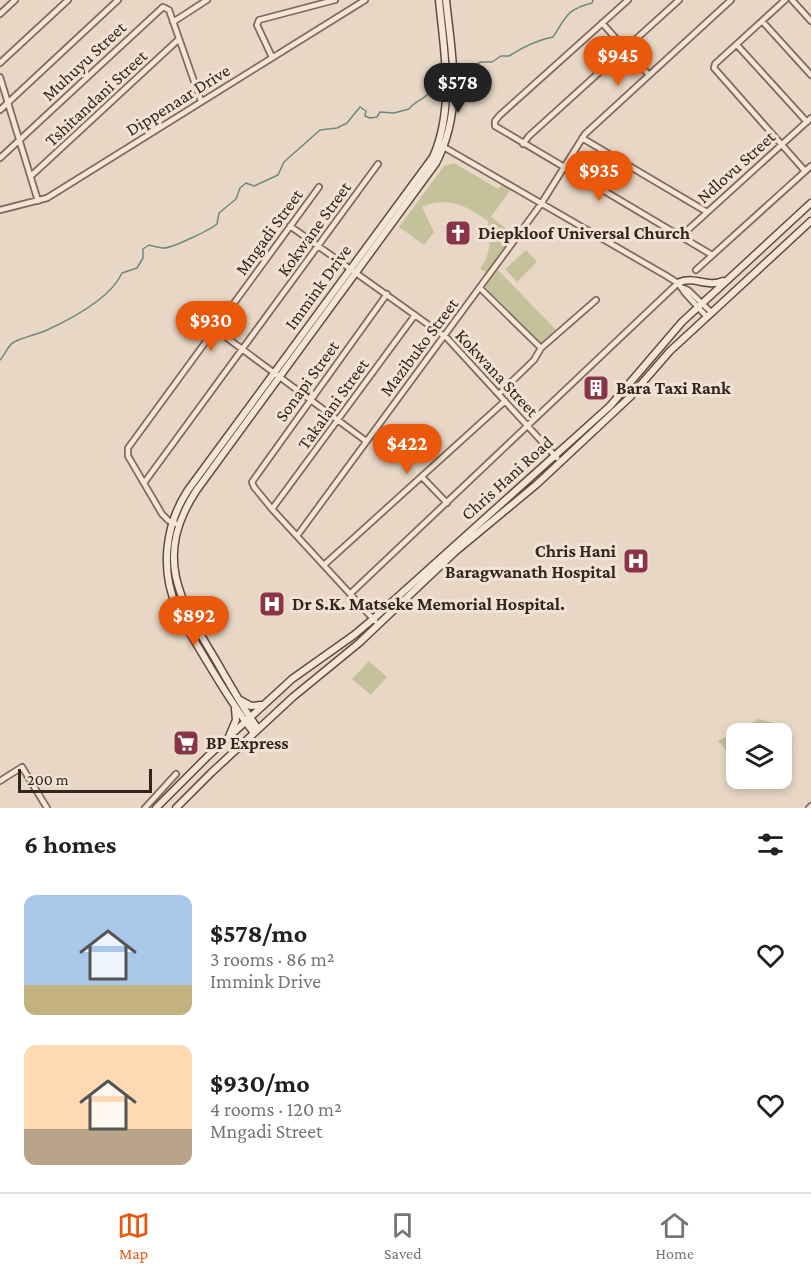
<!DOCTYPE html>
<html lang="en">
<head>
<meta charset="utf-8">
<style>
	:root { --surface:#fff; --page:#f2f2f2; --text:#202124; --muted:#757577; --line:#e0e0e0; --accent:#ea580c }
	body { margin:0; font-family:"Crimson Pro",serif; background:var(--page); color:var(--text); height:100vh; display:flex; flex-direction:column; font-size:22px; white-space:nowrap }
	* { box-sizing:border-box; margin:0 }
	p { font-size:20px; color:var(--muted) }
	.icon { flex:none; width:33px; height:33px; fill:none; stroke:currentColor; stroke-width:2; stroke-linecap:round; stroke-linejoin:round }
	.map { position:relative; height:808px; overflow:hidden }
	.drawer { display:flex; flex-direction:column; background:var(--surface); flex:1 }
	.drawer>* { flex:none }
	.fabs { position:absolute; left:726px; top:723px; display:grid; gap:12px }
	.fabs a { display:grid; place-items:center; width:66px; height:66px; border-radius:12px; background:var(--surface); box-shadow:0 3px 9px #0003; font-size:30px }
	.scale { position:absolute; left:18px; bottom:15px; width:134px; box-sizing:border-box; padding-left:6px; border:3px solid #33251f; border-top:0; font-size:16px; line-height:21px; white-space:nowrap; color:#33251f; -webkit-text-stroke:4px #f1e2d4; paint-order:stroke }
	.price { position:absolute; translate:-50% -51px; padding:0 14px; border-radius:21px; background:var(--accent); color:#fff; font-size:20px; line-height:39px; filter:drop-shadow(0 2px 3px #0008) }
	.price::after { content:''; position:absolute; left:50%; top:36px; width:18px; height:14px; margin-left:-9px; background:inherit; clip-path:polygon(0 0,100% 0,50% 100%) }
	.price.active { background:#222; color:#fff }
	ul { padding:0; list-style:none }
	li { display:flex; align-items:center; gap:18px; height:150px; padding:0 24px }
	li span { display:grid; place-items:center; flex:none; width:168px; height:120px; border-radius:12px; color:#555 }
	li>.icon { margin-inline-start:auto }
	span .icon { width:72px; height:72px; fill:#fffc; stroke-width:1 }
	li b { font-size:26px }
	h2 { display:flex; justify-content:space-between; align-items:center; height:72px; padding:0 24px; font-size:26px }
	.menu { display:flex; justify-content:space-around; align-items:center; height:84px; border-top:2px solid var(--line); background:var(--surface); font-size:16px; color:var(--muted) }
	.menu a { display:grid; justify-items:center; gap:3px }
	.menu .active { color:var(--accent) }
	.map>svg:first-child { display:block }
	.green { fill:#c5c19b }
	.lines { fill:none; stroke-linecap:round; stroke-linejoin:round }
	.stream { stroke:#6e897d; stroke-width:1.5 }
	.minor-casing { stroke:#81695d; stroke-width:8 }
	.secondary-casing { stroke:#634b41; stroke-width:9 }
	.minor { stroke:#f4e6d7; stroke-width:4.5 }
	.secondary { stroke:#f4e6d7; stroke-width:6 }
	.labels { text-anchor:middle; dominant-baseline:central; stroke-width:6; stroke-linejoin:round; paint-order:stroke }
	.street-label { font-size:18px; fill:#33251f; stroke:#f1e2d4 }
	.poi-label { font-size:18px; font-weight:bold; fill:#33251f; stroke:#f1e2d4; text-anchor:start }
</style>
</head>
<body>
<div class="map">
<svg width="811" height="808" viewBox="0 0 811 808">
	<rect width="100%" height="100%" fill="#e8d7c5"/>
	<path class="green" d="M454 163 498 189 502 185 511 189 491 217 514 234 486 272 480 269C491 253 491 240 488 221 466 206 448 196 422 207L434 232 424 245 399 227 444 166Z
		M526 250 537 262 517 282 505 269Z
		M498 270 556 330 541 342 485 287Z
		M369 661 387 677 371 695 352 679Z
		M759 719 777 724 793 745 782 754V734H736V761L718 741Z"/>
	<g class="lines">
		<path class="stream" d="M456 74 481 62H492L501 56H509C523 47 536 40 553 37 566 17 567 9 592 3L593 0
			M0 360C5 355 8 345 14 342 23 337 35 335 45 331 69 320 111 298 122 273L137 268 143 258V249L149 245C154 246 159 248 164 248 172 248 210 230 217 224L219 213 236 199 240 188 246 183 254 186 278 175 284 162 320 130 337 128 347 123 360 107 366 111 365 116 370 118 377 117 380 112 394 113 409 109C415 101 423 100 429 93 434 87 436 83 443 79"/>
		<g class="minor-casing">
			<path id="minor" d="M628 0 500 115 495 121V126L712 255
				M785 0 715 64 714 68 805 171
				M792 0 811 21
				M0 14 15 0
				M762 21 811 75
				M173 22 207 0
				M602 23 649 75
				M737 45 807 122
				M272 57 257 25 259 20 335 0
				M0 63 68 0
				M0 77 38 201
				M0 110 118 0
				M582 138 707 212
				M523 144 529 136 679 0
				M442 146 665 275 678 283 685 293 707 317
				M0 158 163 7 169 10 201 101
				M31 176 179 39
				M0 210 47 198 365 0
				M290 226 447 338 557 458
				M680 237 811 118
				M696 270 811 166
				M480 288 541 348
				M683 288 688 290 712 313
				M215 329 366 441
				M499 394 534 360 541 348 596 300
				M422 477 447 503
				M144 483 378 164
				M272 509 415 315
				M179 525 169 521 162 514 128 456V448L319 187
				M297 536 541 204 585 134 731 0
				M324 565 505 401
				M350 594 678 283
				M375 621 272 509 254 487 252 482 387 294
				M0 781 22 767 47 808
				M145 808 176 774
				M809 808 811 806"/>
		</g>
		<g class="secondary-casing">
			<path id="secondary" d="M678 283C693 275 707 288 723 281
				M240 700 251 706 261 705
				M258 729C243 708 230 685 217 662 181 602 152 559 196 491L436 163C464 109 452 58 446 0
				M254 733C236 710 221 685 206 660 196 643 185 626 177 608 160 570 165 525 188 490L433 157C455 107 444 52 439 0
				M230 734 236 720 235 709
				M156 808 207 757 292 679 354 635 373 619 610 406 682 322 811 203
				M176 808 211 773 293 697 359 643 455 552 537 484 630 397 670 351 811 221"/>
		</g>
		<use href="#minor" class="minor"/>
		<use href="#secondary" class="secondary"/>
	</g>
	<defs>
		<g id="church-square" transform="scale(1.35)"><rect x="-9" y="-9" width="18" height="18" rx="4" fill="#893547" stroke="#f1e2d4"/><path d="M-1.2-6h2.4v3.5h3.3v2.4h-3.3V6h-2.4V-.1h-3.3v-2.4h3.3Z" fill="#fff"/></g>
		<g id="building-square" transform="scale(1.35)"><rect x="-9" y="-9" width="18" height="18" rx="4" fill="#893547" stroke="#f1e2d4"/><path d="M-4-6H4V6H1V3H-1V6H-4ZM-2.5-4.3h1.7v1.8h-1.7ZM.8-4.3h1.7v1.8H.8ZM-2.5-1h1.7V.8h-1.7ZM.8-1h1.7V.8H.8Z" fill="#fff"/></g>
		<g id="hospital-square" transform="scale(1.35)"><rect x="-9" y="-9" width="18" height="18" rx="4" fill="#893547" stroke="#f1e2d4"/><path d="M-5-5h3v3.5h4V-5h3V5h-3V1.5h-4V5h-3Z" fill="#fff"/></g>
		<g id="supermarket-square" transform="scale(1.35)"><rect x="-9" y="-9" width="18" height="18" rx="4" fill="#893547" stroke="#f1e2d4"/><path d="M-6-5.5h2.5l.6 2H6L4.5 2H-2.5L-4.4-4H-6ZM-1.5 3.2a1.3 1.3 0 1 0 .1 0ZM3 3.2a1.3 1.3 0 1 0 .1 0Z" fill="#fff"/></g>
	</defs>
	<g fill-rule="evenodd">
		<use href="#church-square" x="458" y="233"/>
		<use href="#building-square" x="596" y="388"/>
		<use href="#hospital-square" x="636" y="561"/>
		<use href="#hospital-square" x="272" y="604"/>
		<use href="#supermarket-square" x="186" y="743"/>
	</g>
	<g class="labels">
		<g class="street-label">
			<text transform="translate(84 61) rotate(-43)">Muhuyu Street</text>
			<text transform="translate(96 98) rotate(-43)">Tshitandani Street</text>
			<text transform="translate(178 100) rotate(-32)">Dippenaar Drive</text>
			<text transform="translate(736 167) rotate(-42)">Ndlovu Street</text>
			<text transform="translate(314 229) rotate(-54)">Kokwane Street</text>
			<text transform="translate(269 232) rotate(-54)">Mngadi Street</text>
			<text transform="translate(318 287) rotate(-54)">Immink Drive</text>
			<text transform="translate(419 347) rotate(-53)">Mazibuko Street</text>
			<text transform="translate(497 373) rotate(47)">Kokwana Street</text>
			<text transform="translate(307 381) rotate(-54)">Sonapi Street</text>
			<text transform="translate(333 404) rotate(-54)">Takalani Street</text>
			<text transform="translate(507 478) rotate(-42)">Chris Hani Road</text>
		</g>
		<g class="poi-label">
			<text x="478" y="233">Diepkloof Universal Church</text>
			<text x="616" y="388">Bara Taxi Rank</text>
			<text x="616" y="551" text-anchor="end">Chris Hani<tspan x="616" dy="21">Baragwanath Hospital</tspan></text>
			<text x="292" y="604">Dr S.K. Matseke Memorial Hospital.</text>
			<text x="206" y="743">BP Express</text>
		</g>
	</g>
</svg>
<div class="fabs">
<a><svg class="icon" aria-label="layers" viewBox="0 0 24 24"><path d="M12 4l9 5-9 5-9-5zM3 14l9 5 9-5"/></svg></a>
</div>
<div class="scale">200 m</div>
<b class="price" style="left:618px;top:87px">$945</b>
<b class="price active" style="left:458px;top:114px">$578</b>
<b class="price" style="left:599px;top:202px">$935</b>
<b class="price" style="left:211px;top:352px">$930</b>
<b class="price" style="left:407px;top:475px">$422</b>
<b class="price" style="left:194px;top:647px">$892</b>
</div>
<section class="drawer">
<h2>6 homes<svg class="icon" aria-label="filters" viewBox="0 0 24 24"><path d="M4 7h16M4 17h16"/><circle cx="9" cy="7" r="2"/><circle cx="15" cy="17" r="2"/></svg></h2>
<ul>
<li><span style="background:linear-gradient(#a9c7e8 75%,#c2b280 0)"><svg class="icon" aria-label="home" viewBox="0 0 24 24"><path d="M3 11l9-7 9 7M6 9v11h12V9"/></svg></span><div><b>$578/mo</b><p>3 rooms · 86 m²</p><p>Immink Drive</p></div><svg class="icon" aria-label="heart" viewBox="0 0 24 24"><path d="M12 20l-8-8c-3-5 5-10 8-4 3-6 11-1 8 4z"/></svg></li>
<li><span style="background:linear-gradient(#ffd9b3 70%,#b9a48a 0)"><svg class="icon" aria-label="home" viewBox="0 0 24 24"><path d="M3 11l9-7 9 7M6 9v11h12V9"/></svg></span><div><b>$930/mo</b><p>4 rooms · 120 m²</p><p>Mngadi Street</p></div><svg class="icon" aria-label="heart" viewBox="0 0 24 24"><path d="M12 20l-8-8c-3-5 5-10 8-4 3-6 11-1 8 4z"/></svg></li>
</ul>
</section>
<nav class="menu">
<a class="active"><svg class="icon" aria-label="map" viewBox="0 0 24 24"><path d="M3 6l6-2 6 2 6-2v14l-6 2-6-2-6 2zM9 4v14M15 6v14"/></svg>Map</a>
<a><svg class="icon" aria-label="saved" viewBox="0 0 24 24"><path d="M7 4h10v16l-5-4-5 4z"/></svg>Saved</a>
<a><svg class="icon" aria-label="home" viewBox="0 0 24 24"><path d="M3 11l9-7 9 7M6 9v11h12V9"/></svg>Home</a>
</nav>
</body>
</html>
